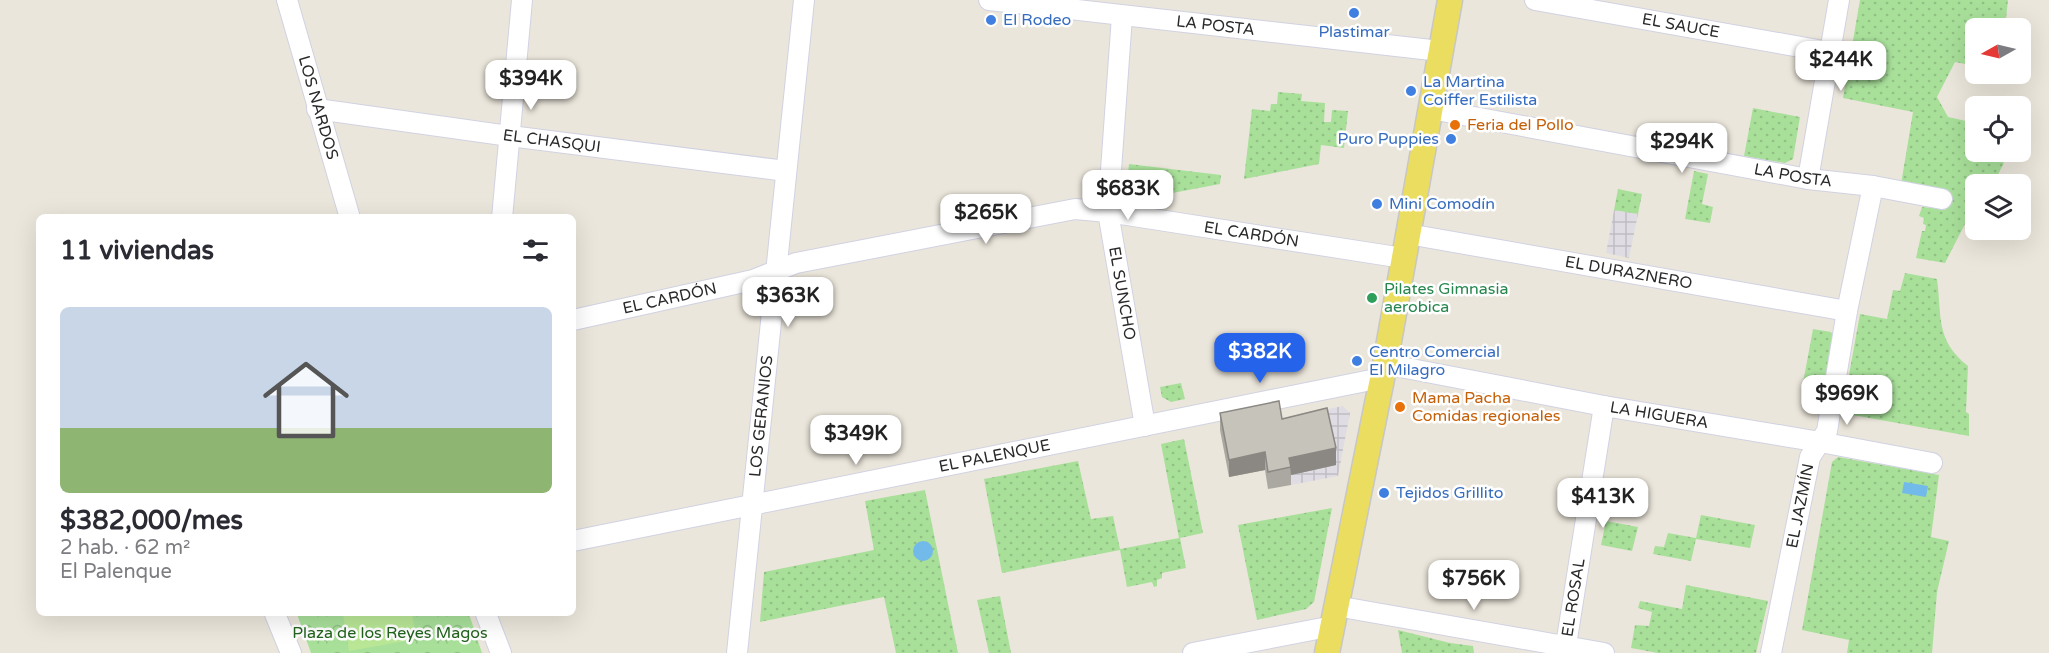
<!DOCTYPE html>
<html lang="es">
<head>
<meta charset="utf-8">
<style>
	:root { --surface:#fff; --page:#f2f2f3; --text:#2b2b33; --muted:#7c7c81; --line:#e1e1e2; --accent:#2563eb }
	body { margin:0; font-family:"Varela Round",sans-serif; background:var(--page); color:var(--text); height:100vh; display:flex; flex-direction:column; font-size:22px; white-space:nowrap }
	* { box-sizing:border-box; margin:0 }
	p { font-size:20px; color:var(--muted) }
	.icon { flex:none; width:33px; height:33px; fill:none; stroke:currentColor; stroke-width:2; stroke-linecap:round; stroke-linejoin:round }
	.map { position:relative; flex:1; overflow:hidden }
	.side { position:absolute; left:36px; top:214px; width:540px; height:402px; display:flex; flex-direction:column; background:var(--surface); border-radius:9px; box-shadow:0 6px 24px #0002 }
	.side>* { flex:none }
	.needle { width:39px; rotate:262deg }
	.tools { position:absolute; left:1965px; top:18px; display:grid; gap:12px }
	.tools a { display:grid; place-items:center; width:66px; height:66px; border-radius:9px; background:var(--surface); box-shadow:0 6px 24px #0002; font-size:30px }
	.price { position:absolute; translate:-50% -51px; padding:0 14px; border-radius:12px; background:#fff; color:#222; font-size:20px; line-height:39px; filter:drop-shadow(0 2px 3px #0008) }
	.price::after { content:''; position:absolute; left:50%; top:36px; width:18px; height:14px; margin-left:-9px; background:inherit; clip-path:polygon(0 0,100% 0,50% 100%) }
	.price.current { background:var(--accent); color:#fff }
	ul { padding:0; list-style:none }
	li { display:grid; align-content:center; gap:12px; height:318px; padding:0 24px }
	li+li { border-top:2px solid var(--line) }
	li span { display:grid; place-items:center; height:186px; border-radius:9px; color:#555 }
	li>.icon { margin-inline-start:auto }
	span .icon { width:108px; height:108px; fill:#fffc; stroke-width:1 }
	li b { font-size:26px }
	h2 { display:flex; justify-content:space-between; align-items:center; height:72px; padding:0 24px; font-size:26px }
	.map>svg:first-child { display:block }
	.industrial { fill:url(#industrial-grid) }
	.grass { fill:url(#grass-dots) }
	.park { fill:url(#park-crowns) }
	.pitch { fill:#b9e796 }
	.water { fill:#72baea }
	.lines { fill:none; stroke-linecap:round; stroke-linejoin:round }
	.minor-casing { stroke:#d1d2e2; stroke-width:22 }
	.major-casing { stroke:#c7c7c7; stroke-width:27 }
	.minor { stroke:#fff; stroke-width:20 }
	.major { stroke:#ebdd60; stroke-width:24 }
	.wall { fill:#aaa8a1 }
	.shaded-wall { fill:#8b8883 }
	.building { fill:#c6c3bb; stroke:#8b8883; stroke-width:1.5 }
	.shop-dot { fill:#3f7fe0; stroke:#fff; stroke-width:2 }
	.food-dot { fill:#e8710a; stroke:#fff; stroke-width:2 }
	.leisure-dot { fill:#2e9e5b; stroke:#fff; stroke-width:2 }
	.labels { text-anchor:middle; dominant-baseline:central; stroke-width:5; stroke-linejoin:round; paint-order:stroke }
	.shop-label { font-size:16px; fill:#366cbe; stroke:#fff; text-anchor:start }
	.street-label { font-size:16px; fill:#292929; stroke:#fff }
	.food-label { font-size:16px; fill:#c56008; stroke:#fff; text-anchor:start }
	.leisure-label { font-size:16px; fill:#27864d; stroke:#fff; text-anchor:start }
	.park-label { font-size:16px; fill:#21631c; stroke:#fff }
</style>
</head>
<body>
<div class="map">
<svg width="2049" height="653" viewBox="0 0 2049 653">
	<defs>
		<pattern id="industrial-grid" width="8" height="8" patternUnits="userSpaceOnUse" patternTransform="scale(1.5)"><rect width="8" height="8" fill="#dfdce4"/><path d="M0 4h8M4 0v8" fill="none" stroke="#bfbdc4"/></pattern>
		<pattern id="grass-dots" width="8" height="8" patternUnits="userSpaceOnUse" patternTransform="scale(1.5)"><rect width="8" height="8" fill="#a8e09a"/><path d="M2 2h.1M6 6h.1" fill="none" stroke="#91c085" stroke-width="1.8" stroke-linecap="round"/></pattern>
		<pattern id="park-crowns" width="20" height="18" patternUnits="userSpaceOnUse" patternTransform="scale(1.5)"><rect width="20" height="18" fill="#a8e09a"/><path d="M2 6a3 3 0 1 1 6 0M12 15a3 3 0 1 1 6 0" fill="none" stroke="#91c085"/></pattern>
	</defs>
	<rect width="100%" height="100%" fill="#ebe6db"/>
	<path class="industrial" d="M1614 210 1638 214 1629 258 1606 253Z
		M1343 406 1350 413 1338 476 1291 485 1288 465 1302 472 1335 465 1279 419Z"/>
	<path class="grass" d="M1860 0H2008L2005 28H1976L1975 66 1955 62 1937 97 1948 117 1975 123 1976 152H1991L1992 155 2004 163 1993 184H1976L1975 225 1965 224 1945 263 1916 258 1922 231H1925L1926 225 1923 224 1924 218 1919 216 1922 207 1934 208 1935 207 1945 210 1949 192 1901 184 1913 112 1843 98Z
		M1278 92 1302 94 1301 101 1325 103 1324 122H1331L1332 110 1348 111 1344 148 1321 145 1319 164 1244 179 1252 109 1270 111 1271 104H1277Z
		M1753 108 1800 117 1793 159 1785 163 1744 156Z
		M1129 164 1221 175 1220 184 1125 202Z
		M1694 171 1708 174 1702 204 1713 207 1710 223 1685 219Z
		M1618 189 1642 194 1638 214 1614 210Z
		M1905 273 1937 279C1942 316 1935 340 1968 366L1966 412 1969 414V436L1842 413 1860 314 1887 319 1893 290 1900 291Z
		M1813 329 1831 332 1835 340 1826 393 1802 388Z
		M1181 383 1185 399 1171 402 1162 397 1160 387Z
		M1184 439 1203 533 1180 538 1186 568 1162 573V578L1157 580V586L1154 587 1152 582 1127 587 1120 550 1002 573 984 479 1078 461 1091 519 1113 516 1120 549 1179 538 1161 444Z
		M1838 457 1939 475 1931 537 1949 541 1937 592 1932 653H1847L1849 640 1802 630 1832 462Z
		M925 490 958 653H896L884 597 760 622 764 572 874 550 865 501Z
		M1332 508 1314 602 1306 609 1257 620 1238 525Z
		M1701 515 1755 525 1750 548 1696 539 1691 561 1653 554 1655 546 1664 547 1668 533 1696 538Z
		M1606 521 1638 527 1632 551 1601 545Z
		M1686 585 1768 601 1756 653H1658L1631 648 1635 625 1649 626 1652 612 1638 608 1640 601 1682 609Z
		M1000 596 1011 653H989L977 600Z
		M1398 630 1450 643 1473 646 1474 653H1402Z"/>
	<path class="park" d="M297 614H469L482 653H311Z"/>
	<path class="pitch" d="M343 614H412L416 639 349 651Z"/>
	<path class="water" d="M1904 482 1928 486 1926 497 1902 493Z
		M913 551a10 10 0 1 1 20 0a10 10 0 1 1-20 0Z"/>
	<g class="lines">
		<g class="minor-casing">
			<g id="minor">
				<path id="s1" d="M287 0 350 218"/>
				<path id="s2" d="M989 0 1440 51"/>
				<path id="s3" d="M1535 0 1829 52"/>
				<path id="s4" d="M1122 16 1108 212 1145 426"/>
				<path id="s5" d="M317 109 510 136 786 171"/>
				<path id="s6" d="M1431 109 1808 179 1873 186 1942 199"/>
				<path d="M1808 179 1839 0"/>
				<path d="M502 218 522 0"/>
				<path id="s7" d="M1408 234 1847 311"/>
				<path id="s8" d="M573 320 753 280 796 263 1075 209 1108 212 1403 258"/>
				<path id="s9" d="M1385 364 1604 406 1820 442 1932 463"/>
				<path id="s10" d="M573 541 1381 378"/>
				<path d="M1336 606 1604 653"/>
				<path d="M275 614 291 653"/>
				<path d="M486 614 501 653"/>
				<path id="s11" d="M1566 645 1604 406"/>
				<path id="s12" d="M737 653 804 0"/>
				<path d="M1193 653 1333 626"/>
				<path id="s13" d="M1771 653 1810 457 1827 431 1847 311 1873 186"/>
			</g>
		</g>
		<g class="major-casing">
			<path id="major" d="M1327 653 1385 364 1450 0"/>
		</g>
		<use href="#minor" class="minor"/>
		<use href="#major" class="major"/>
	</g>
	<path class="wall" d="M1220 413 1282 419 1336 465 1291 475V485L1268 489 1265 470 1229 477 1220 430Z"/>
	<path class="shaded-wall" d="M1336 448V465L1291 475 1289 458Z
		M1265 452V470L1229 477V460Z"/>
	<path class="building" d="M1279 401 1282 419 1327 408 1336 448 1289 458 1291 467 1268 472 1265 452 1229 460 1220 413Z"/>
	<g class="shop-dot">
		<circle cx="1354" cy="13" r="6"/>
		<circle cx="991" cy="20" r="6"/>
		<circle cx="1411" cy="91" r="6"/>
		<circle cx="1451" cy="139" r="6"/>
		<circle cx="1377" cy="204" r="6"/>
		<circle cx="1357" cy="361" r="6"/>
		<circle cx="1384" cy="493" r="6"/>
	</g>
	<g class="food-dot">
		<circle cx="1455" cy="125" r="6"/>
		<circle cx="1400" cy="407" r="6"/>
	</g>
	<circle class="leisure-dot" cx="1372" cy="298" r="6"/>
	<g class="labels">
		<g class="shop-label">
			<text x="1003" y="20">El Rodeo</text>
			<text x="1354" y="32" text-anchor="middle">Plastimar</text>
			<text x="1423" y="82">La Martina<tspan x="1423" dy="18">Coiffer Estilista</tspan></text>
			<text x="1439" y="139" text-anchor="end">Puro Puppies</text>
			<text x="1389" y="204">Mini Comodín</text>
			<text x="1369" y="352">Centro Comercial<tspan x="1369" dy="18">El Milagro</tspan></text>
			<text x="1396" y="493">Tejidos Grillito</text>
		</g>
		<g class="street-label">
			<text stroke="none"><textPath href="#s2" startOffset="228">LA POSTA</textPath></text>
			<text stroke="none"><textPath href="#s3" startOffset="148">EL SAUCE</textPath></text>
			<text stroke="none"><textPath href="#s1" startOffset="112">LOS NARDOS</textPath></text>
			<text stroke="none"><textPath href="#s5" startOffset="237">EL CHASQUI</textPath></text>
			<text stroke="none"><textPath href="#s6" startOffset="368">LA POSTA</textPath></text>
			<text stroke="none"><textPath href="#s8" startOffset="693">EL CARDÓN</textPath></text>
			<text stroke="none"><textPath href="#s7" startOffset="224">EL DURAZNERO</textPath></text>
			<text stroke="none"><textPath href="#s4" startOffset="279">EL SUNCHO</textPath></text>
			<text stroke="none"><textPath href="#s8" startOffset="99">EL CARDÓN</textPath></text>
			<text stroke="none"><textPath href="#s9" startOffset="279">LA HIGUERA</textPath></text>
			<text stroke="none"><textPath href="#s12" startOffset="238">LOS GERANIOS</textPath></text>
			<text stroke="none"><textPath href="#s10" startOffset="430">EL PALENQUE</textPath></text>
			<text stroke="none"><textPath href="#s13" startOffset="150">EL JAZMÍN</textPath></text>
			<text stroke="none"><textPath href="#s11" startOffset="48">EL ROSAL</textPath></text>
		</g>
		<g class="food-label">
			<text x="1467" y="125">Feria del Pollo</text>
			<text x="1412" y="398">Mama Pacha<tspan x="1412" dy="18">Comidas regionales</tspan></text>
		</g>
		<g class="leisure-label">
			<text x="1384" y="289">Pilates Gimnasia<tspan x="1384" dy="18">aerobica</tspan></text>
		</g>
		<g class="park-label">
			<text x="390" y="633">Plaza de los Reyes Magos</text>
		</g>
	</g>
</svg>
<div class="tools">
<a><svg class="needle" viewBox="-14 -14 28 28"><path d="M0-13l5 13h-10z" fill="#e53935"/><path d="M0 13l5-13h-10z" fill="#7c7c81"/></svg></a>
<a><svg class="icon" aria-label="locate" viewBox="0 0 24 24"><circle cx="12" cy="12" r="6"/><path d="M12 2v4M12 18v4M2 12h4M18 12h4"/></svg></a>
<a><svg class="icon" aria-label="layers" viewBox="0 0 24 24"><path d="M12 4l9 5-9 5-9-5zM3 14l9 5 9-5"/></svg></a>
</div>
<b class="price" style="left:1841px;top:92px">$244K</b>
<b class="price" style="left:531px;top:111px">$394K</b>
<b class="price" style="left:1682px;top:174px">$294K</b>
<b class="price" style="left:1128px;top:221px">$683K</b>
<b class="price" style="left:986px;top:245px">$265K</b>
<b class="price" style="left:788px;top:328px">$363K</b>
<b class="price current" style="left:1260px;top:384px">$382K</b>
<b class="price" style="left:1847px;top:426px">$969K</b>
<b class="price" style="left:856px;top:466px">$349K</b>
<b class="price" style="left:1603px;top:529px">$413K</b>
<b class="price" style="left:1474px;top:611px">$756K</b>
<section class="side">
<h2>11 viviendas<svg class="icon" aria-label="filters" viewBox="0 0 24 24"><path d="M4 7h16M4 17h16"/><circle cx="9" cy="7" r="2"/><circle cx="15" cy="17" r="2"/></svg></h2>
<ul>
<li><span style="background:linear-gradient(#c9d6e8 65%,#8fb573 0)"><svg class="icon" aria-label="home" viewBox="0 0 24 24"><path d="M3 11l9-7 9 7M6 9v11h12V9"/></svg></span><div><b>$382,000/mes</b><p>2 hab. · 62 m²</p><p>El Palenque</p></div></li>
</ul>
</section>
</div>
</body>
</html>
